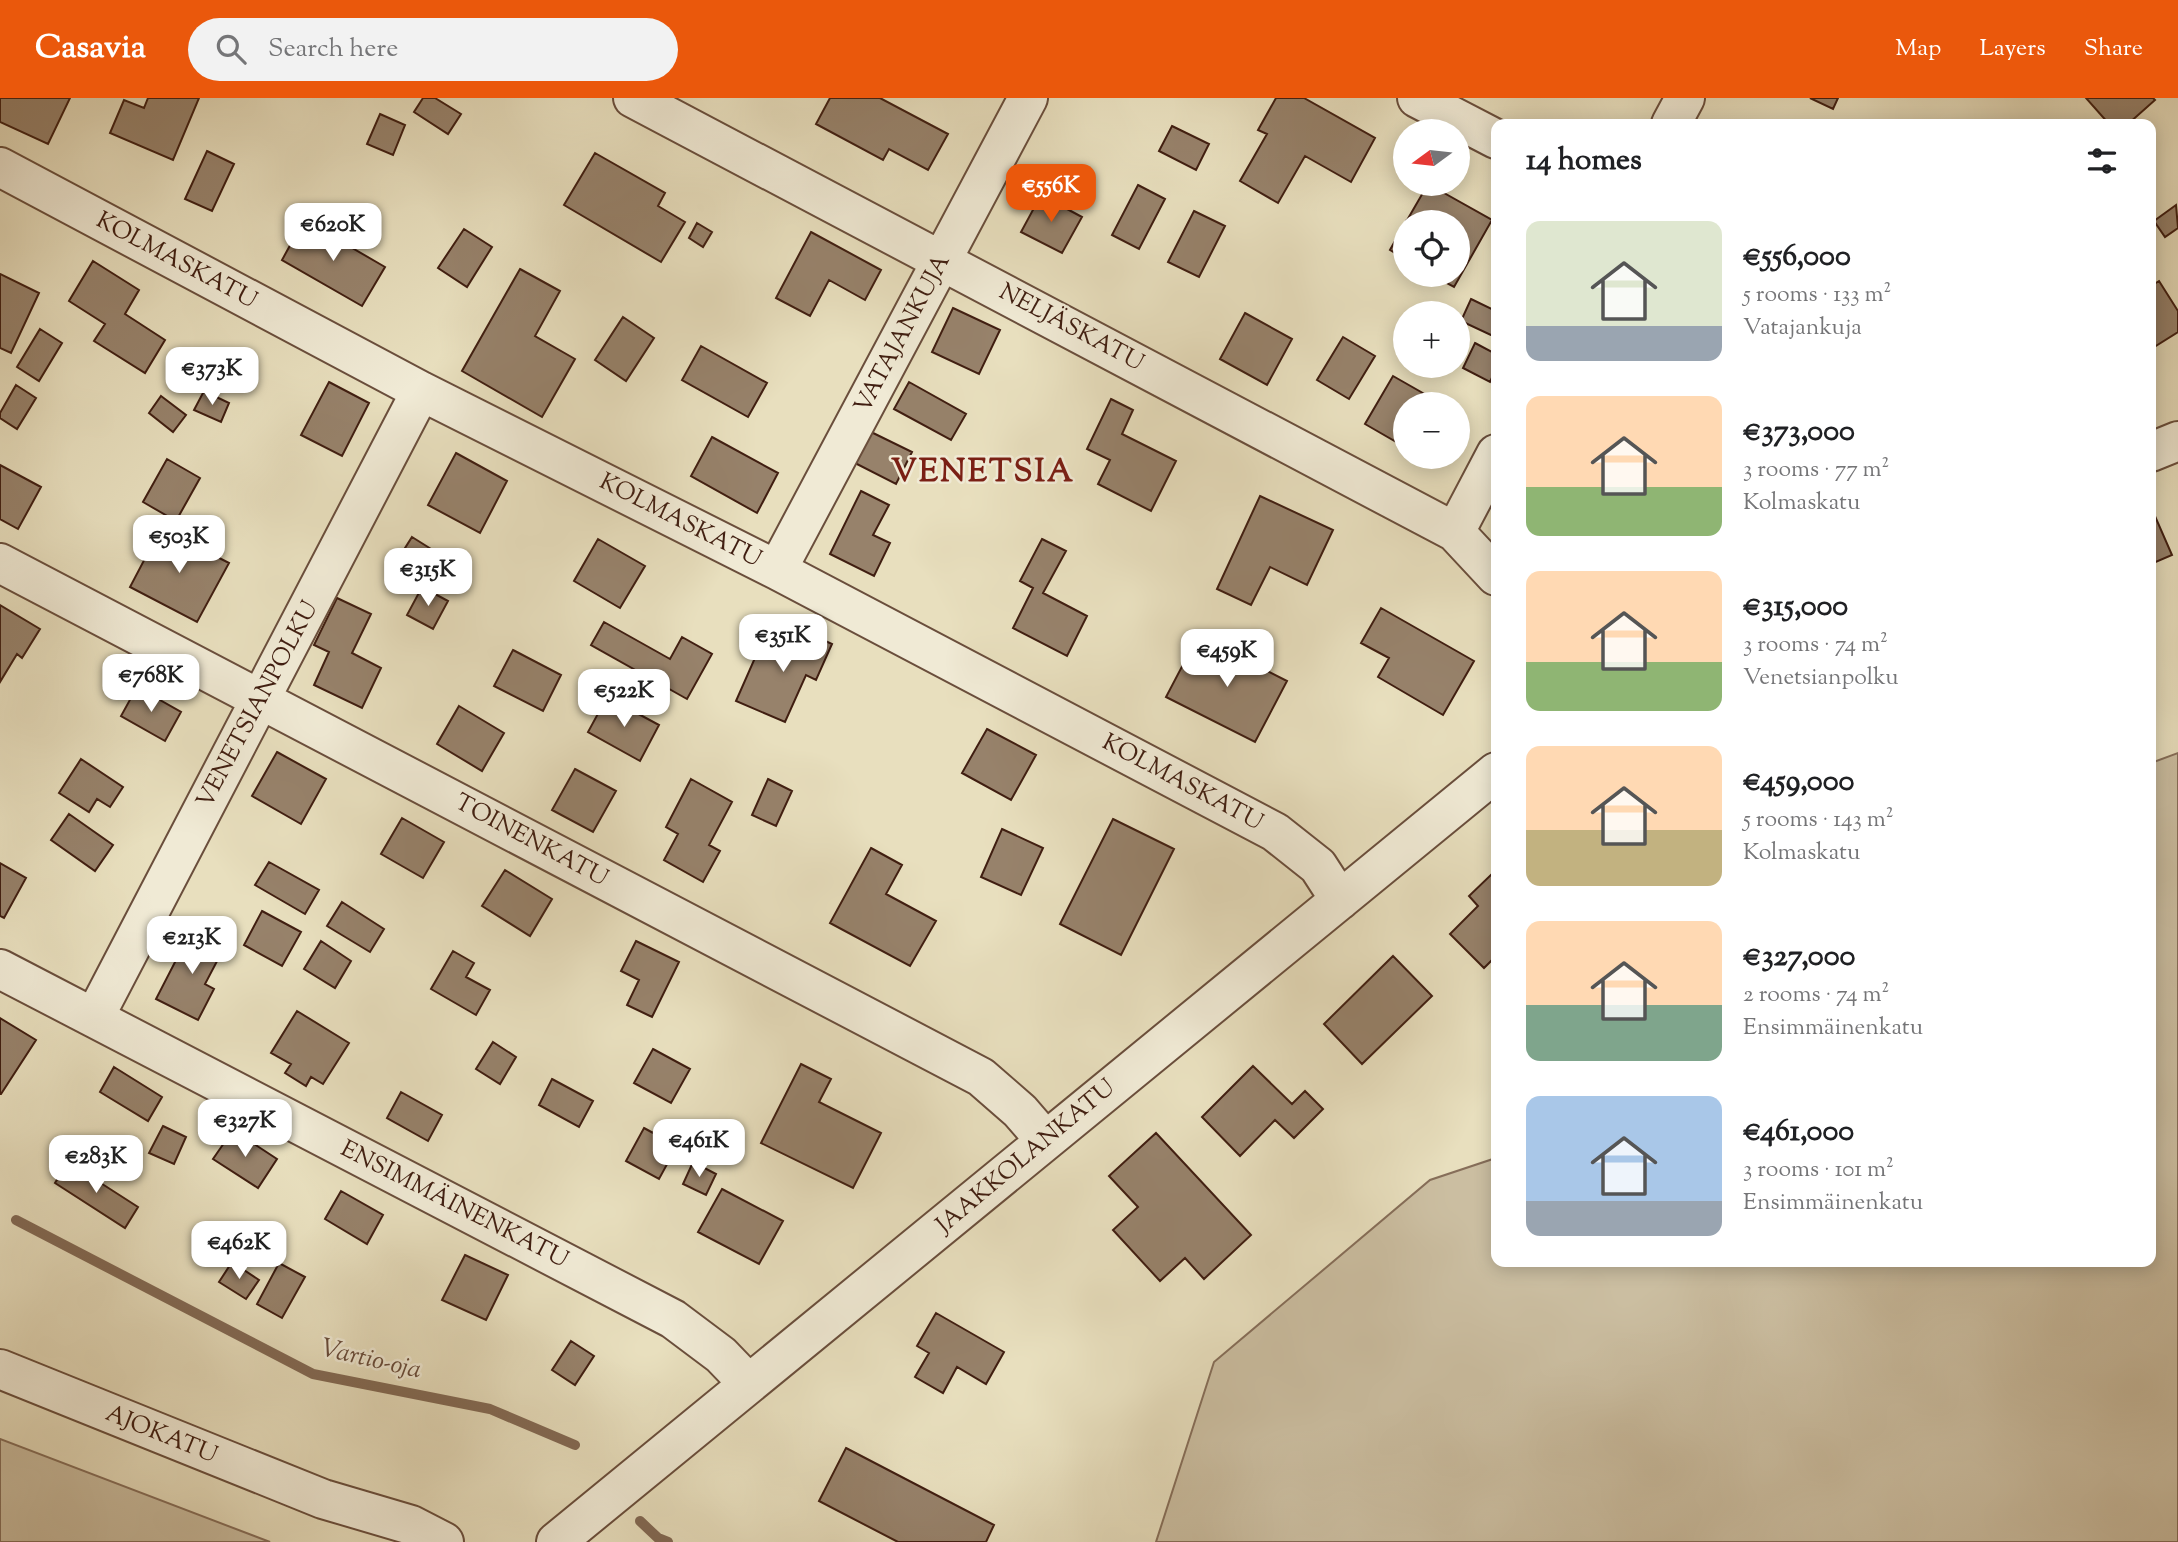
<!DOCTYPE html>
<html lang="en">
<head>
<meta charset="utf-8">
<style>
	:root { --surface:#fff; --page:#f2f2f2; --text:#202124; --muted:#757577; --accent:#ea580c }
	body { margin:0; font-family:"Sorts Mill Goudy",serif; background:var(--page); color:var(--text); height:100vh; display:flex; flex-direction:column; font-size:26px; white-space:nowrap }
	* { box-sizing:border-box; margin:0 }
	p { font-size:23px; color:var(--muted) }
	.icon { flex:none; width:38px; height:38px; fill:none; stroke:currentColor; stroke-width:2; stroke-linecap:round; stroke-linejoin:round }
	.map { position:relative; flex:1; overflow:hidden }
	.drawer { position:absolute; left:1491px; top:21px; width:665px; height:1148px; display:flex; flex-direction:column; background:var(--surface); border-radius:14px; box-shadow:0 4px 18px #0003 }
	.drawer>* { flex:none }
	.needle { width:46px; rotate:255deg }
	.tools { position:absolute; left:1393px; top:21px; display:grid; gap:14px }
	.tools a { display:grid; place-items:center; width:77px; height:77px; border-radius:50%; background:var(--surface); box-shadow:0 4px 18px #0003; font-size:35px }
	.price { position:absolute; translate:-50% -60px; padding:0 16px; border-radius:14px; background:#fff; color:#222; font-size:23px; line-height:46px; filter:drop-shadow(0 2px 4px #0008) }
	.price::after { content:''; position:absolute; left:50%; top:42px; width:21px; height:16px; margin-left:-10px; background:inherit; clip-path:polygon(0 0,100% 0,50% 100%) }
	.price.on { background:var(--accent); color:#fff }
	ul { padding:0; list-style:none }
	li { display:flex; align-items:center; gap:21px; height:175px; padding:0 35px }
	li span { display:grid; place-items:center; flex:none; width:196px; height:140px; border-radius:14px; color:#555 }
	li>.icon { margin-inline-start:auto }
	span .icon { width:84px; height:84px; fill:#fffc; stroke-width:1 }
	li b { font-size:30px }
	h2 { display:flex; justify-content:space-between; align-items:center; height:84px; padding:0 35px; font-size:30px }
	header { display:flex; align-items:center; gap:42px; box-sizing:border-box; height:98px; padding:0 35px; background:var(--accent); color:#fff }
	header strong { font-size:33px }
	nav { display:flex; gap:38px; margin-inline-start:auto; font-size:24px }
	.search { width:490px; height:63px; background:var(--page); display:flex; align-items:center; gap:18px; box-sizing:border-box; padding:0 24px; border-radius:38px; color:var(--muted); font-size:26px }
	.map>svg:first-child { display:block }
	.green { fill:#cbbea1; stroke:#866e59; stroke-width:2 }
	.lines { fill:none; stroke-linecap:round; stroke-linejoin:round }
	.stream { stroke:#836a55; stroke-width:10 }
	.building { fill:#97826b; stroke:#401e11; stroke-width:2 }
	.minor-casing { stroke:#6a4e3c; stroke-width:42 }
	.minor { stroke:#f0ead5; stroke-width:38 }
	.labels { text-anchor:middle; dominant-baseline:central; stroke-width:5; stroke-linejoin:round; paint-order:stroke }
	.street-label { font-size:24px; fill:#401e11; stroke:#f0ead5 }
	.water-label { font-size:26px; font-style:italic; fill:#674a39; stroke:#f0ead5 }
	.district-label { font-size:32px; font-weight:bold; letter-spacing:2px; fill:#7a1f14; stroke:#f0ead5 }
</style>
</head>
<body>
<header>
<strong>Casavia</strong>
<div class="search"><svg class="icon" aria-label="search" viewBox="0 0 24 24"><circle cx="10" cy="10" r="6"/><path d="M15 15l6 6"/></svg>Search here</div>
<nav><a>Map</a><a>Layers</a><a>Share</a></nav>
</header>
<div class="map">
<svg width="2178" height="1444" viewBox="0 0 2178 1444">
	<rect width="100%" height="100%" fill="#e8dfbe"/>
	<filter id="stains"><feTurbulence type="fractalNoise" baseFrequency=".00286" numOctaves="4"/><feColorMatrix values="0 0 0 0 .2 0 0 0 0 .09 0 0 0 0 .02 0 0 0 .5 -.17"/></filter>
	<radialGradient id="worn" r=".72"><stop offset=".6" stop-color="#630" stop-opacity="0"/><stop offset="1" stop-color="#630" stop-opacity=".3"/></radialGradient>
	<path class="green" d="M2178 655V1444H1156L1214 1264 1430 1082 1496 1060V1164H2151V665Z
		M0 1341 270 1444H0Z"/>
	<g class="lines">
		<path class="stream" d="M16 1122 313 1276 490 1311 575 1347
			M640 1423 658 1440 668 1444"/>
	</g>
	<path class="building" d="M0 0H70L48 46 0 24Z
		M148 0H199L173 62 110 35 124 2 144 10Z
		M423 0H435L461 16 448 36 414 14Z
		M830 0H880L948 36 928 72 889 51 883 62 816 26Z
		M1276 0H1304L1375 40 1351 84 1305 58 1278 105 1240 83 1267 36 1258 32Z
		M1810 0H1838L1833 11Z
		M2086 0H2153L2155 2 2128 26H2109Z
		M380 16 405 27 393 57 367 46Z
		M1172 28 1209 46 1196 72 1159 53Z
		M207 53 234 66 212 113 185 101Z
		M595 55 665 95 658 108 685 124 661 164 564 107Z
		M1428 86 1492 122 1454 189 1432 177H1458V124H1406Z
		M1138 87 1165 101 1139 151 1112 137Z
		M1041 97 1082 119 1062 155 1021 134Z
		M2176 107 2178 130 2165 139 2154 123Z
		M1194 113 1225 128 1199 179 1168 164Z
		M304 122 385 169 362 208 282 162Z
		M697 125 712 134 703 149 689 140Z
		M1405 125V161L1390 152Z
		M464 131 492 149 467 189 438 170Z
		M811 134 881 172 865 202 829 182 810 218 776 200Z
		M93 163 139 192 125 216 165 242 145 275 94 243 105 226 69 203Z
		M520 171 560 193 535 238 575 261 542 319 462 273Z
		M0 176 39 195 11 255 0 250Z
		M2159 183 2178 213V234L2151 251V188Z
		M1471 201 1496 213 1493 238 1461 223Z
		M953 210 1000 232 979 276 932 254Z
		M1245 215 1292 241 1267 287 1220 261Z
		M623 219 654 240 626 283 595 262Z
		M40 231 62 245 39 283 17 269Z
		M1343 239 1375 258 1349 301 1317 282Z
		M1475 245 1496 256V271L1490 284 1463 270Z
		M701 248 767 285 748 319 682 282Z
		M1393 278 1442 306H1405V349L1365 326Z
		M329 284 369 305 342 358 301 337Z
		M909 284 966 316 951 342 894 311Z
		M16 287 36 300 17 331 0 320V315Z
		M204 293 229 305 221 324 194 312Z
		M161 298 186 317 173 334 149 315Z
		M1111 301 1133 312 1122 336 1176 363 1151 413 1098 386 1110 362 1087 351Z
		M867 332 912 354 896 386 851 363Z
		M712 339 778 375 757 415 691 378Z
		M456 355 507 383 480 435 428 407Z
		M167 361 200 380 176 423 143 404Z
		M0 367 41 389 18 431 0 421Z
		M861 393 889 407 873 437 890 445 874 478 830 456Z
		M1260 398 1333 432 1307 487 1270 469 1251 507 1217 491Z
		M2151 409 2172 457 2151 466Z
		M161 430 229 465 197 524 130 489Z
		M412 439 447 461 435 480 400 458Z
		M598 441 645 468 620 510 574 483Z
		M1042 441 1066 453 1043 495 1087 518 1067 558 1013 530 1033 490 1020 483Z
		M422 489 448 503 433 531 407 517Z
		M337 500 371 516 352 555 381 570 362 610 314 587 329 554 314 547Z
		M0 507 40 531 22 560 17 556 0 584Z
		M1381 510 1474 563 1443 617 1378 579 1389 560 1361 545Z
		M604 524 670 561 682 539 712 556 687 601 591 547Z
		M791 527 832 546 816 582 806 577 785 624 736 603 758 553 777 561Z
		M1198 538 1287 583 1255 644 1166 599Z
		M513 552 561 577 543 613 494 588Z
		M137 589 181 614 165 643 121 618Z
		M607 599 659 627 640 663 588 634Z
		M459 608 504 635 482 673 437 646Z
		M987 631 1036 657 1011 702 962 675Z
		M277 654 326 681 301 726 252 698Z
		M81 661 123 689 110 709 97 701 89 714 59 695Z
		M575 671 616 693 593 734 552 712Z
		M691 681 732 704 709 747 720 753 703 784 664 762 678 736 666 729Z
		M768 681 792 693 776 728 752 717Z
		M69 716 113 747 95 773 51 742Z
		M402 720 444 744 423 780 381 756Z
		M1113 721 1174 751 1121 857 1060 826Z
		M1002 731 1043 750 1021 797 981 779Z
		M871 750 902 767 886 796 936 823 910 868 830 825Z
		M269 764 319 792 305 816 255 787Z
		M0 765 26 780 4 820 0 818Z
		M505 772 552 801 530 838 482 808Z
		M1496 772V858L1484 870 1450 836 1478 808 1469 798Z
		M342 804 384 831 370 854 327 828Z
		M262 813 301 834 282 868 244 847Z
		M192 831 225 848 205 886 214 891 198 922 156 901Z
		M321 843 351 863 335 890 304 871Z
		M636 843 679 864 652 919 627 907 639 882 621 873Z
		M453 853 474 865 466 879 490 892 476 917 431 891Z
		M1393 858 1432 898 1362 966 1324 926Z
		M297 913 349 945 323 986 311 979 306 988 285 975 291 966 271 955Z
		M0 920 36 942 1 996H0Z
		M493 944 516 959 500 986 476 971Z
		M653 951 690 971 671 1005 634 985Z
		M801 966 831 981 819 1004 881 1035 853 1090 761 1045Z
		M1253 968 1292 1006 1305 993 1323 1011 1294 1040 1275 1022 1240 1058 1202 1019Z
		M114 969 162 999 148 1023 100 994Z
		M552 981 593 1003 579 1029 539 1007Z
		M401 994 442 1017 428 1043 387 1020Z
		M163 1028 186 1039 174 1066 149 1055Z
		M644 1030 677 1048 659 1081 626 1063Z
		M233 1032 277 1061 258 1090 213 1061Z
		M1156 1035 1251 1137 1204 1181 1185 1160 1160 1183 1113 1132 1138 1109 1109 1078Z
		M68 1064 138 1109 125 1130 55 1085Z
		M693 1064 716 1076 706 1097 683 1086Z
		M722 1091 783 1123 759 1166 698 1134Z
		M341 1093 383 1117 367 1146 325 1121Z
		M465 1157 508 1177 486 1222 442 1202Z
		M232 1164 259 1182 246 1201 219 1184Z
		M279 1165 305 1179 282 1220 257 1206Z
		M936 1215 1004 1254 986 1286 957 1269 943 1295 915 1279 929 1255 917 1248Z
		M571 1243 594 1258 575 1287 552 1272Z
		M846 1350 994 1427 986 1444H898L819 1403Z"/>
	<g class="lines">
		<g class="minor-casing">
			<path id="minor" d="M633 0 1455 434 1496 478
				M1417 0 1496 41
				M1671 26 1685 0
				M0 69 421 293 777 472 1275 734 1318 768 1340 802
				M2151 354 2178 343
				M1455 434 1496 356
				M0 465 981 979 1020 1013 1045 1042
				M777 472 1028 0
				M0 871 673 1221 721 1257 747 1284
				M94 920 421 293
				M0 1271 323 1401 411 1427 444 1444
				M556 1444 1496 674"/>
		</g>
		<use href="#minor" class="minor"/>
	</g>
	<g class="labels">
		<g class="street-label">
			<text transform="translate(176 163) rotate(28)">KOLMASKATU</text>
			<text transform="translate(1071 230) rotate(28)">NELJÄSKATU</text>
			<text transform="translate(903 236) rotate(-62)">VATAJANKUJA</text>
			<text transform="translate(680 423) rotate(27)">KOLMASKATU</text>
			<text transform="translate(258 607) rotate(-62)">VENETSIANPOLKU</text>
			<text transform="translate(1182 685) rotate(28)">KOLMASKATU</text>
			<text transform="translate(531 743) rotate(28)">TOINENKATU</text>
			<text transform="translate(1026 1059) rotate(-40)">JAAKKOLANKATU</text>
			<text transform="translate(454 1107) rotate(27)">ENSIMMÄINENKATU</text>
			<text transform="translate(161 1337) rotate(22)">AJOKATU</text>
		</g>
		<g class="water-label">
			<text transform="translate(371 1262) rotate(13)">Vartio-oja</text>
		</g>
		<g class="district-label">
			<text x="983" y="375">VENETSIA</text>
		</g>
	</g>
	<rect width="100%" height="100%" filter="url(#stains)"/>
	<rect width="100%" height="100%" fill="url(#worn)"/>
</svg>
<div class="tools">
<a><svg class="needle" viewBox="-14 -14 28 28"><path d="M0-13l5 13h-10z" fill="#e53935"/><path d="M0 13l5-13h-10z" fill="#757577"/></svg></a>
<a><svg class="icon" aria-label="locate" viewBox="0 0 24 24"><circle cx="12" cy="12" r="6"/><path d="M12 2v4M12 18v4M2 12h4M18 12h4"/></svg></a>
<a>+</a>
<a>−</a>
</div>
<b class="price on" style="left:1051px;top:126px">€556K</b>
<b class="price" style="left:333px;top:165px">€620K</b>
<b class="price" style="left:212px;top:309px">€373K</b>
<b class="price" style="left:179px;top:477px">€503K</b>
<b class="price" style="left:428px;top:510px">€315K</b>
<b class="price" style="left:783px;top:576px">€351K</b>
<b class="price" style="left:1227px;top:591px">€459K</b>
<b class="price" style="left:151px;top:616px">€768K</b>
<b class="price" style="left:624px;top:631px">€522K</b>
<b class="price" style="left:192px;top:878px">€213K</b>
<b class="price" style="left:245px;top:1061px">€327K</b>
<b class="price" style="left:699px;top:1081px">€461K</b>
<b class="price" style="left:96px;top:1097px">€283K</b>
<b class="price" style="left:239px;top:1183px">€462K</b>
<section class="drawer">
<h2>14 homes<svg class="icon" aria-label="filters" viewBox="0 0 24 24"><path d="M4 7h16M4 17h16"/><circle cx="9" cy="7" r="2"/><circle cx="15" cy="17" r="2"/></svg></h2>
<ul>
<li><span style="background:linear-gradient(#dfe7d0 75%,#9aa5b1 0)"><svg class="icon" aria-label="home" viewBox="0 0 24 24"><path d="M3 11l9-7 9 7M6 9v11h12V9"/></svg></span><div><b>€556,000</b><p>5 rooms · 133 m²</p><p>Vatajankuja</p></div></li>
<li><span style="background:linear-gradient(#ffd9b3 65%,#8fb573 0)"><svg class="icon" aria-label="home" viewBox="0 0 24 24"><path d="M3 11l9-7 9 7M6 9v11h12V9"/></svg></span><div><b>€373,000</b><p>3 rooms · 77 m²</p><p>Kolmaskatu</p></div></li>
<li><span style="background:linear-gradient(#ffd9b3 65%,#8fb573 0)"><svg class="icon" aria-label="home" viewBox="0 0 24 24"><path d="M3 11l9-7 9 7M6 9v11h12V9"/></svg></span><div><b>€315,000</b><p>3 rooms · 74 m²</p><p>Venetsianpolku</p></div></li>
<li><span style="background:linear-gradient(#ffd9b3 60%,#c2b280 0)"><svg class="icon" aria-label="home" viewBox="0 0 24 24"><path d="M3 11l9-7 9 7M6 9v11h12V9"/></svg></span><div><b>€459,000</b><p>5 rooms · 143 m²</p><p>Kolmaskatu</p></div></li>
<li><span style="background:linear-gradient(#ffd9b3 60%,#7fa58c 0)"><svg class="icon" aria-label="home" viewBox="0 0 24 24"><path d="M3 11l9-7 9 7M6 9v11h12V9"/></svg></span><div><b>€327,000</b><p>2 rooms · 74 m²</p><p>Ensimmäinenkatu</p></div></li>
<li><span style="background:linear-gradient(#a9c7e8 75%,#9aa5b1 0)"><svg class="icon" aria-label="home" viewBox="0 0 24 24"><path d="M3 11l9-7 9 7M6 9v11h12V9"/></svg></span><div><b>€461,000</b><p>3 rooms · 101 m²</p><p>Ensimmäinenkatu</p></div></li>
</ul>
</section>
</div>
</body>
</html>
